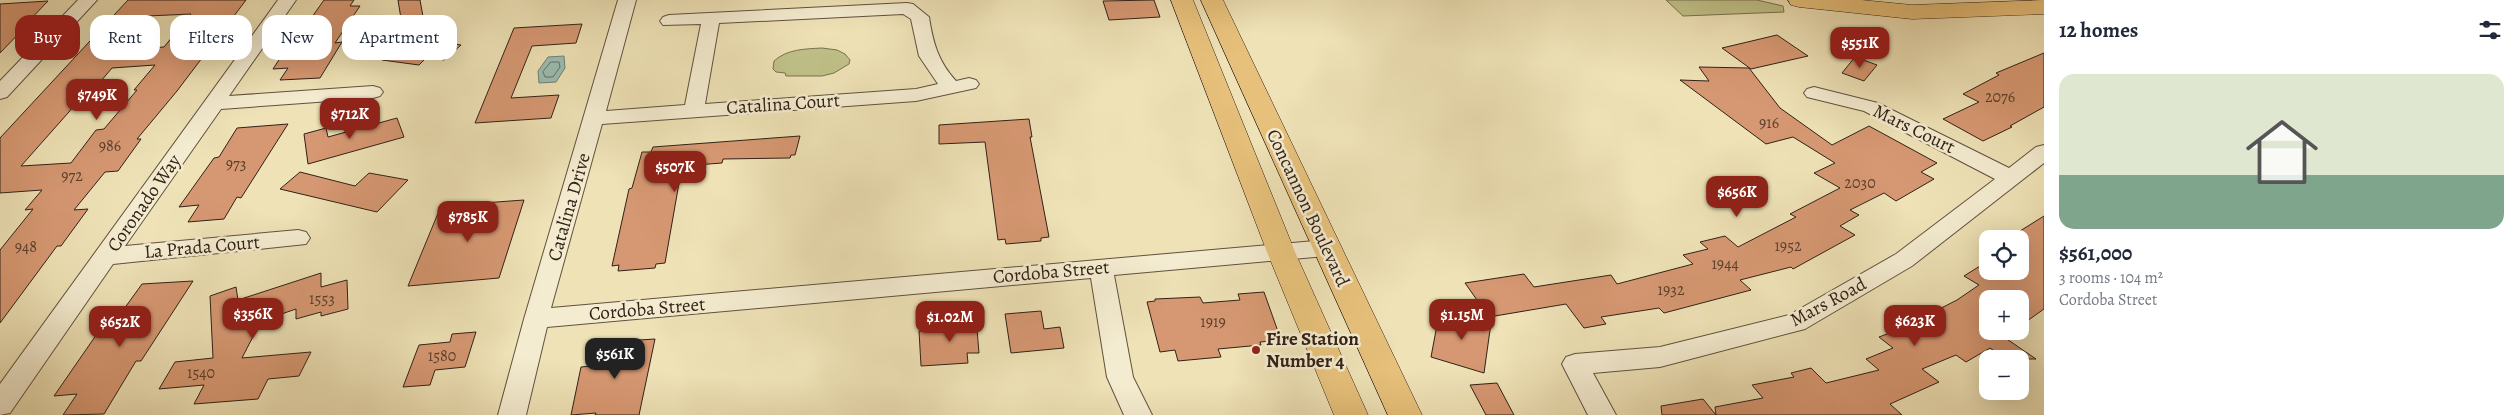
<!DOCTYPE html>
<html lang="en">
<head>
<meta charset="utf-8">
<style>
	:root { --surface:#fff; --page:#f2f2f3; --text:#1f2937; --muted:#747a83; --line:#e0e1e3; --accent:#8f2418 }
	body { margin:0; font-family:Alegreya,serif; background:var(--page); color:var(--text); height:100vh; display:flex; flex-direction:column; font-size:19px; white-space:nowrap }
	* { box-sizing:border-box; margin:0 }
	p { font-size:16px; color:var(--muted) }
	.icon { flex:none; width:28px; height:28px; fill:none; stroke:currentColor; stroke-width:2; stroke-linecap:round; stroke-linejoin:round }
	.map { position:relative; flex:1; overflow:hidden }
	.drawer { display:flex; flex-direction:column; background:var(--surface); width:475px }
	.drawer>* { flex:none }
	.guide { position:absolute; left:15px; top:15px; width:475px; height:45px; display:flex; gap:10px }
	.tools { position:absolute; left:1979px; top:230px; display:grid; gap:10px }
	.tools a { display:grid; place-items:center; width:50px; height:50px; border-radius:10px; background:var(--surface); box-shadow:0 5px 20px #0002; font-size:25px }
	.price { position:absolute; translate:-50% -42px; padding:0 11px; border-radius:10px; background:var(--accent); color:#fff; font-size:16px; line-height:32px; filter:drop-shadow(0 1px 2px #0008) }
	.price::after { content:''; position:absolute; left:50%; top:30px; width:15px; height:11px; margin-left:-8px; background:inherit; clip-path:polygon(0 0,100% 0,50% 100%) }
	.price.on { background:#222; color:#fff }
	ul { padding:0; list-style:none }
	li { display:grid; align-content:center; gap:10px; height:265px; padding:0 15px }
	li+li { border-top:1px solid var(--line) }
	li span { display:grid; place-items:center; height:155px; border-radius:15px; color:#555 }
	li>.icon { margin-inline-start:auto }
	span .icon { width:90px; height:90px; fill:#fffc; stroke-width:1 }
	li b { font-size:21px }
	h2 { display:flex; justify-content:space-between; align-items:center; height:60px; padding:0 15px; font-size:21px }
	.pill { padding:0 18px; border-radius:15px; background:var(--surface); box-shadow:0 5px 20px #0002; font-size:18px; line-height:45px }
	.pill.on { background:var(--accent); color:#fff }
	main { display:flex; flex:1; min-height:0 }
	.map>svg:first-child { display:block }
	.green { fill:#c0c189; stroke:#787150 }
	.water { fill:#9abdb2; stroke:#707f74 }
	.lines { fill:none; stroke-linecap:round; stroke-linejoin:round }
	.shore { stroke:#666f64; stroke-width:1 }
	.building { fill:#d69872; stroke:#312117; fill-rule:evenodd }
	.minor-casing { stroke:#60513f; stroke-width:2 }
	.major-casing { stroke:#312117; stroke-width:1 }
	.minor { fill:#f4ecd0; fill-rule:evenodd }
	.major { fill:#e7c17b; fill-rule:evenodd }
	.poi-dot { fill:#8f2418; stroke:#f4ecd0; stroke-width:2 }
	.labels { text-anchor:middle; dominant-baseline:central; stroke-width:5; stroke-linejoin:round; paint-order:stroke }
	.number-label { font-size:16px; fill:#5a3f2e }
	.street-label { font-size:19px; fill:#312117; stroke:#f4ecd0 }
	.poi-label { font-size:19px; font-weight:bold; fill:#312117; stroke:#f4ecd0; text-anchor:start }
</style>
</head>
<body>
<main>
<div class="map">
<svg width="2044" height="415" viewBox="0 0 2044 415">
	<rect width="100%" height="100%" fill="#eee2b6"/>
	<filter id="stains"><feTurbulence type="fractalNoise" baseFrequency=".004" numOctaves="4"/><feColorMatrix values="0 0 0 0 .2 0 0 0 0 .09 0 0 0 0 .02 0 0 0 .5 -.17"/></filter>
	<radialGradient id="worn" r=".72"><stop offset=".6" stop-color="#630" stop-opacity="0"/><stop offset="1" stop-color="#630" stop-opacity=".3"/></radialGradient>
	<path class="green" d="M1666 0H1757L1783 6 1784 12 1683 16Z
		M822 48 837 50 845 54 850 60 849 64 834 73 822 76H786L785 73 776 72 773 69 774 61C787 49 805 49 822 48Z"/>
	<path class="water" d="M564 56 565 68 556 82 539 83 538 71 548 57Z"/>
	<g class="lines">
		<path class="shore" d="M551 62H559L560 67 553 77H545L543 72Z"/>
	</g>
	<path class="building" d="M128 0H246L177 91 137 139H141L118 171 105 172 74 210 88 209 61 246H57L0 323V250L33 209 25 210 42 190 0 193V138ZM191 14 164 47 119 50 147 16ZM155 65 134 90H137L104 129 96 130 71 163 21 166 84 95H89L112 68Z
		M324 0H354L350 6H360L335 43 342 42 320 78 280 80 288 68 273 69 307 17H312Z
		M398 0H420L424 22 407 37 461 45 444 60 427 57 419 65 382 60 392 50 367 46 387 28 403 31Z
		M1154 0 1160 17 1109 20 1103 1Z
		M48 1 26 24H28L0 53V4Z
		M582 24 576 43 532 46 511 98 559 95 551 118 475 123 514 28Z
		M1777 35 1808 56 1751 69 1722 48Z
		M2044 53V107L2010 126 2012 127 1983 141 1943 119 1979 102 1963 94 1999 75 1996 73Z
		M1855 57 1877 65 1864 81 1842 73Z
		M1699 67 1749 68 1780 108 1832 145 1869 126 1937 163 1921 172 1934 179 1896 201 1884 193 1850 210 1859 215 1840 226 1855 235 1793 269 1791 267 1740 280 1751 290 1664 313 1659 308 1601 317 1606 324 1584 328 1566 304 1489 317 1465 283 1524 274 1534 287 1611 275 1617 284 1693 264 1683 255 1708 249 1700 242 1725 236 1738 247 1796 217 1790 214 1840 188 1814 173 1835 163 1793 137 1766 144 1680 80 1709 81Z
		M397 118 404 137 308 164 304 134 326 128 328 137Z
		M1029 119 1032 137H1030L1049 237 1041 238V241L1006 244 1005 239 998 240 985 142 939 144V125Z
		M288 124 241 198 237 197 224 219 188 222 199 205 179 207 214 158 219 157 237 128Z
		M800 136 795 155H791L790 158 723 159 722 163 682 166 665 263 656 264 655 268 618 271 619 265 612 266 629 189 632 188 642 152H651L653 147Z
		M300 172 355 186 369 173 408 180 377 212 280 189Z
		M524 200 499 278 408 286 441 206Z
		M2044 216V309L2020 326V299H1988V331H1995L2036 359H2006L1990 348 1966 362 1956 355 1922 369 1939 382 1890 404 1902 415H1716L1715 407 1763 398 1752 385 1794 377 1791 373 1811 368 1826 383 1879 370 1866 359 1893 348 1879 337 1898 330 1957 300 1979 285 1964 276 1980 266 1988 271H2020V231Z
		M321 273V287L347 280 348 309 321 316V312L296 319V309L261 321 242 358 311 352 299 376 268 379 258 399 194 404 204 385 159 389 175 362 213 358 210 296 236 287 238 300Z
		M193 281 141 361H136L104 414 63 415 77 394 54 396 101 328 111 327 142 284Z
		M1264 292 1281 340 1260 342 1261 345 1218 349 1221 357 1178 361 1175 350 1160 352 1147 302 1155 301V299L1200 297 1203 303 1240 300 1238 294Z
		M1440 309 1491 323 1484 373 1431 357Z
		M1041 311 1044 329 1060 327 1064 348 1011 353 1005 314Z
		M976 317 979 353H967L968 363 921 366 919 331 953 329V318Z
		M476 332 465 367 435 370 430 385 403 387 419 345 450 342 452 334Z
		M655 339 639 415H595L596 413 571 415 581 367 602 365 608 342Z
		M1497 383 1514 415H1486L1470 385Z
		M1703 399 1716 415H1662L1661 406Z"/>
	<g class="lines">
		<g class="minor-casing">
			<path id="minor" d="M78 0H97L7 97 0 99V81Z
				M278 0H296L229 96 373 86 380 88 383 92 380 96 373 98 221 109 125 246 298 230 306 232 310 238 306 244 113 264 10 413 0 415V384Z
				M618 0H636L606 111 685 105 701 24 663 25 660 21 663 17 669 15 907 3 913 4 929 17C933 43 938 61 956 81L969 78 976 80 979 84 976 88 916 101 602 124 551 308 1326 240 1334 242 1338 248 1334 254 1326 256 1114 275 1133 377 1152 415H1124L1107 377 1091 278 547 327 526 415H498L524 319ZM903 14 911 19 919 56 938 84 916 89 705 104 719 23Z
				M1814 87 1878 103 2009 168 2036 147 2044 145V163L1912 266 1805 329 1660 367 1593 373 1616 415H1588L1562 364 1566 357 1575 354 1660 347 1789 315 1896 254 1995 179 1864 111 1807 97 1804 93 1807 89Z"/>
		</g>
		<g class="major-casing">
			<path id="major" d="M1171 0H1193L1295 252 1368 415H1334L1267 252Z
				M1201 0H1223L1422 415H1388Z
				M1788 0H1861L1912 5 2044 0V14L1912 19 1799 7 1791 5Z"/>
		</g>
		<use href="#minor" class="minor"/>
		<use href="#major" class="major"/>
	</g>
	<circle class="poi-dot" cx="1256" cy="350" r="5"/>
	<g class="labels">
		<g class="number-label">
			<text x="2000" y="97">2076</text>
			<text x="1769" y="123">916</text>
			<text x="110" y="146">986</text>
			<text x="236" y="164">973</text>
			<text x="72" y="176">972</text>
			<text x="1860" y="183">2030</text>
			<text x="1788" y="246">1952</text>
			<text x="26" y="247">948</text>
			<text x="1725" y="264">1944</text>
			<text x="1671" y="290">1932</text>
			<text x="322" y="299">1553</text>
			<text x="1213" y="322">1919</text>
			<text x="442" y="356">1580</text>
			<text x="201" y="373">1540</text>
		</g>
		<g class="street-label">
			<text transform="translate(783 104) rotate(-4)">Catalina Court</text>
			<text transform="translate(1914 129) rotate(26)">Mars Court</text>
			<text transform="translate(144 203) rotate(-55)">Coronado Way</text>
			<text transform="translate(569 207) rotate(-74)">Catalina Drive</text>
			<text transform="translate(1308 208) rotate(65)">Concannon Boulevard</text>
			<text transform="translate(202 247) rotate(-5)">La Prada Court</text>
			<text transform="translate(1051 272) rotate(-5)">Cordoba Street</text>
			<text transform="translate(1828 302) rotate(-28)">Mars Road</text>
			<text transform="translate(647 309) rotate(-5)">Cordoba Street</text>
		</g>
		<g class="poi-label">
			<text x="1266" y="339">Fire Station<tspan x="1266" dy="22">Number 4</tspan></text>
		</g>
	</g>
	<rect width="100%" height="100%" filter="url(#stains)"/>
	<rect width="100%" height="100%" fill="url(#worn)"/>
</svg>
<div class="tools">
<a><svg class="icon" aria-label="locate" viewBox="0 0 24 24"><circle cx="12" cy="12" r="6"/><path d="M12 2v4M12 18v4M2 12h4M18 12h4"/></svg></a>
<a>+</a>
<a>−</a>
</div>
<b class="price" style="left:1860px;top:69px">$551K</b>
<b class="price" style="left:97px;top:121px">$749K</b>
<b class="price" style="left:350px;top:140px">$712K</b>
<b class="price" style="left:675px;top:193px">$507K</b>
<b class="price" style="left:1737px;top:218px">$656K</b>
<b class="price" style="left:468px;top:243px">$785K</b>
<b class="price" style="left:253px;top:340px">$356K</b>
<b class="price" style="left:1462px;top:341px">$1.15M</b>
<b class="price" style="left:950px;top:343px">$1.02M</b>
<b class="price" style="left:1915px;top:347px">$623K</b>
<b class="price" style="left:120px;top:348px">$652K</b>
<b class="price on" style="left:615px;top:380px">$561K</b>
<div class="guide">
<a class="pill on">Buy</a>
<a class="pill">Rent</a>
<a class="pill">Filters</a>
<a class="pill">New</a>
<a class="pill">Apartment</a>
</div>
</div>
<section class="drawer">
<h2>12 homes<svg class="icon" aria-label="filters" viewBox="0 0 24 24"><path d="M4 7h16M4 17h16"/><circle cx="9" cy="7" r="2"/><circle cx="15" cy="17" r="2"/></svg></h2>
<ul>
<li><span style="background:linear-gradient(#dfe7d0 65%,#7fa58c 0)"><svg class="icon" aria-label="home" viewBox="0 0 24 24"><path d="M3 11l9-7 9 7M6 9v11h12V9"/></svg></span><div><b>$561,000</b><p>3 rooms · 104 m²</p><p>Cordoba Street</p></div></li>
</ul>
</section>
</main>
</body>
</html>
